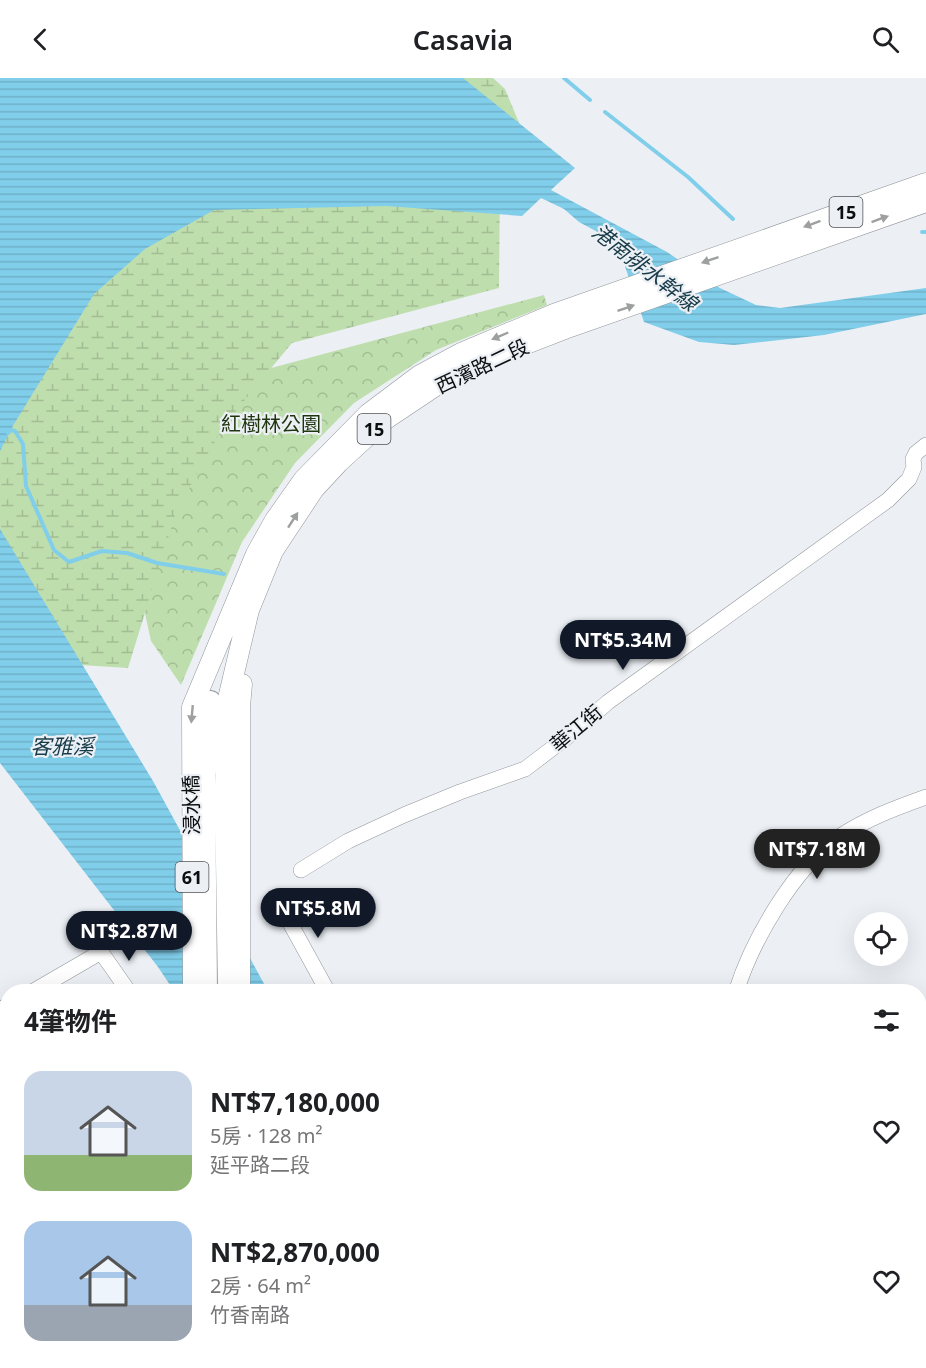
<!DOCTYPE html>
<html lang="zh-TW">
<head>
<meta charset="utf-8">
<style>
	:root { --surface:#fff; --page:#f2f2f2; --text:#202124; --muted:#757577; --accent:#111827 }
	body { margin:0; font-family:"Noto Sans","Noto Sans TC",sans-serif; background:var(--page); color:var(--text); height:100vh; display:flex; flex-direction:column; font-size:22px; white-space:nowrap }
	* { box-sizing:border-box; margin:0 }
	p { font-size:20px; color:var(--muted) }
	.icon { flex:none; width:33px; height:33px; fill:none; stroke:currentColor; stroke-width:2; stroke-linecap:round; stroke-linejoin:round }
	.map { position:relative; flex:1; overflow:hidden }
	.details { position:absolute; left:0px; top:906px; width:927px; height:384px; display:flex; flex-direction:column; background:var(--surface); border-radius:24px 24px 0 0; box-shadow:0 6px 24px #0002 }
	.details>* { flex:none }
	.fabs { position:absolute; left:854px; top:834px; display:grid; gap:12px }
	.fabs a { display:grid; place-items:center; width:54px; height:54px; border-radius:50%; background:var(--surface); box-shadow:0 6px 24px #0002; font-size:30px }
	.price { position:absolute; translate:-50% -51px; padding:0 14px; border-radius:21px; background:var(--accent); color:#fff; font-size:20px; line-height:39px; filter:drop-shadow(0 2px 3px #0008) }
	.price::after { content:''; position:absolute; left:50%; top:36px; width:18px; height:14px; margin-left:-9px; background:inherit; clip-path:polygon(0 0,100% 0,50% 100%) }
	.price.active { background:#222; color:#fff }
	ul { padding:0; list-style:none }
	li { display:flex; align-items:center; gap:18px; height:150px; padding:0 24px }
	li span { display:grid; place-items:center; flex:none; width:168px; height:120px; border-radius:18px; color:#555 }
	li>.icon { margin-inline-start:auto }
	span .icon { width:72px; height:72px; fill:#fffc; stroke-width:1 }
	li b { font-size:26px }
	h2 { display:flex; justify-content:space-between; align-items:center; height:72px; padding:0 24px; font-size:26px }
	header { display:flex; justify-content:space-between; align-items:center; height:78px; padding:0 24px; background:var(--surface); font-size:27px; font-weight:600 }
	.map>svg:first-child { display:block }
	.forest { fill:url(#forest-crowns) }
	.wetland { fill:url(#wetland-marsh) }
	.water { fill:url(#water-rules) }
	.lines { fill:none; stroke-linecap:round; stroke-linejoin:round }
	.stream { stroke:#81ceeb; stroke-width:4 }
	.minor-casing { stroke:#92969b; stroke-width:16 }
	.major-casing { stroke:#92969b; stroke-width:21 }
	.highway-casing { stroke:#92969b; stroke-width:24 }
	.minor { stroke:#fff; stroke-width:15 }
	.major { stroke:#fff; stroke-width:20 }
	.highway { stroke:#fff; stroke-width:22 }
	.oneway { fill:#9e9f9f }
	.labels { text-anchor:middle; dominant-baseline:central; stroke-width:4.5; stroke-linejoin:round; paint-order:stroke }
	.shield { fill:#ecf0f5; stroke:#4f5254; stroke-width:1.5 }
	.shield-label { font-size:18px; font-weight:bold; fill:#0c0e0f }
	.street-label { font-size:20px; fill:#0c0e0f; stroke:#ecf0f5 }
	.park-label { font-size:20px; fill:#1e350e; stroke:#ecf0f5 }
	.water-label { font-size:21px; font-style:italic; fill:#173b48; stroke:#ecf0f5 }
</style>
</head>
<body>
<header><svg class="icon" aria-label="back" viewBox="0 0 24 24"><path d="M15 5l-7 7 7 7"/></svg>Casavia<svg class="icon" aria-label="search" viewBox="0 0 24 24"><circle cx="10" cy="10" r="6"/><path d="M15 15l6 6"/></svg></header>
<div class="map">
<svg width="926" height="1290" viewBox="0 0 926 1290">
	<defs>
		<pattern id="forest-crowns" width="20" height="18" patternUnits="userSpaceOnUse" patternTransform="scale(1.5)"><rect width="20" height="18" fill="#bfdead"/><path d="M2 6a3 3 0 1 1 6 0M12 15a3 3 0 1 1 6 0" fill="none" stroke="#a3bd94"/></pattern>
		<pattern id="wetland-marsh" width="20" height="14" patternUnits="userSpaceOnUse" patternTransform="scale(1.5)"><rect width="20" height="14" fill="#bfdead"/><path d="M1 5h8M5 5V1M11 12h8M15 12V8" fill="none" stroke="#a3bd94"/></pattern>
		<pattern id="water-rules" width="6" height="5" patternUnits="userSpaceOnUse" patternTransform="scale(1.5)"><rect width="6" height="5" fill="#81ceeb"/><path d="M0 2.5h6" fill="none" stroke="#6eb0c8"/></pattern>
	</defs>
	<rect width="100%" height="100%" fill="#ecf0f5"/>
	<path class="forest" d="M544 217 547 227 436 272 354 325 295 385 242 464 181 607 151 563 142 522 162 457 234 318 260 293Z"/>
	<path class="wetland" d="M0 0H493L505 11 535 83 500 98 499 210 292 265 224 347 176 434 128 590 33 584 0 578Z"/>
	<path class="water" d="M0 0H463L575 90 551 112 667 174 720 210 756 227 780 230 926 210V236L824 257 734 267 699 264 644 244 618 168 605 158 579 144 564 131 541 120 522 138 386 128 214 132 145 171 94 216 14 346 0 373Z
		M0 451 153 703 268 913H174L158 889 0 685Z
		M419 1283H472L476 1290H424Z"/>
	<g class="lines">
		<path class="stream" d="M564 0 590 22
			M605 34 688 99 733 141
			M922 154H926
			M8 355 11 352 15 353 23 366 26 408 54 472 69 484 102 473 127 475 157 485 224 496"/>
		<g class="minor-casing">
			<path id="minor" d="M301 792 348 763 404 737 460 714 525 691 575 653 608 624 888 422 909 401 914 389 913 381 916 375 926 367
				M279 825 328 914
				M32 914 101 874 129 914
				M736 914C752 863 794 789 839 759 866 741 895 730 926 719
				M0 932 8 927
				M360 1282 361 1290
				M385 1282 390 1290
				M538 1282 542 1290
				M817 1282 820 1290"/>
		</g>
		<g class="major-casing">
			<path id="major" d="M227 625 249 532 273 473 314 411 339 384 386 341 446 301 485 282 570 249 926 124
				M193 914 192 629 256 476 275 442 304 401 368 336 420 297 461 275 554 236 926 105
				M240 914V629L242 606
				M191 1290V1282
				M237 1290V1282"/>
		</g>
		<g class="highway-casing">
			<path id="highway" d="M227 625 226 718 229 914
				M206 914 204 696 210 624
				M208 1290V1282
				M225 1290V1282"/>
		</g>
		<use href="#minor" class="minor"/>
		<use href="#major" class="major"/>
		<use href="#highway" class="highway"/>
	</g>
	<defs><path id="oneway-solid" d="M-6-.8H1V-3.2L6.5 0L1 3.2V.8H-6Z" transform="scale(1.5)"/></defs>
	<g class="oneway">
		<use href="#oneway-solid" transform="translate(880 141) rotate(-20)"/>
		<use href="#oneway-solid" transform="translate(812 146) rotate(160)"/>
		<use href="#oneway-solid" transform="translate(710 182) rotate(161)"/>
		<use href="#oneway-solid" transform="translate(626 230) rotate(-19)"/>
		<use href="#oneway-solid" transform="translate(500 258) rotate(157)"/>
		<use href="#oneway-solid" transform="translate(293 442) rotate(-57)"/>
		<use href="#oneway-solid" transform="translate(192 636) rotate(95)"/>
	</g>
	<g class="labels">
		<g class="shield">
			<rect x="829.5" y="119" width="33" height="30" rx="4.5"/>
			<rect x="357.5" y="336" width="33" height="30" rx="4.5"/>
			<rect x="175.5" y="784" width="33" height="30" rx="4.5"/>
		</g>
		<g class="shield-label">
			<text x="846" y="134">15</text>
			<text x="374" y="351">15</text>
			<text x="192" y="799">61</text>
		</g>
		<g class="street-label">
			<text transform="translate(482 288) rotate(-25)">西濱路二段</text>
			<text transform="translate(576 650) rotate(-40)">華江街</text>
			<text transform="translate(191 727) rotate(-91)">浸水橋</text>
		</g>
		<g class="park-label">
			<text x="271" y="345">紅樹林公園</text>
		</g>
		<g class="water-label">
			<text transform="translate(645 189) rotate(38)">港南排水幹線</text>
			<text x="62" y="668">客雅溪</text>
		</g>
	</g>
</svg>
<div class="fabs">
<a><svg class="icon" aria-label="locate" viewBox="0 0 24 24"><circle cx="12" cy="12" r="6"/><path d="M12 2v4M12 18v4M2 12h4M18 12h4"/></svg></a>
</div>
<b class="price" style="left:623px;top:593px">NT$5.34M</b>
<b class="price active" style="left:817px;top:802px">NT$7.18M</b>
<b class="price" style="left:318px;top:861px">NT$5.8M</b>
<b class="price" style="left:129px;top:884px">NT$2.87M</b>
<section class="details">
<h2>4筆物件<svg class="icon" aria-label="filters" viewBox="0 0 24 24"><path d="M4 7h16M4 17h16"/><circle cx="9" cy="7" r="2"/><circle cx="15" cy="17" r="2"/></svg></h2>
<ul>
<li><span style="background:linear-gradient(#c9d6e8 70%,#8fb573 0)"><svg class="icon" aria-label="home" viewBox="0 0 24 24"><path d="M3 11l9-7 9 7M6 9v11h12V9"/></svg></span><div><b>NT$7,180,000</b><p>5房 · 128 m²</p><p>延平路二段</p></div><svg class="icon" aria-label="heart" viewBox="0 0 24 24"><path d="M12 20l-8-8c-3-5 5-10 8-4 3-6 11-1 8 4z"/></svg></li>
<li><span style="background:linear-gradient(#a9c7e8 70%,#9aa5b1 0)"><svg class="icon" aria-label="home" viewBox="0 0 24 24"><path d="M3 11l9-7 9 7M6 9v11h12V9"/></svg></span><div><b>NT$2,870,000</b><p>2房 · 64 m²</p><p>竹香南路</p></div><svg class="icon" aria-label="heart" viewBox="0 0 24 24"><path d="M12 20l-8-8c-3-5 5-10 8-4 3-6 11-1 8 4z"/></svg></li>
</ul>
</section>
</div>
</body>
</html>
